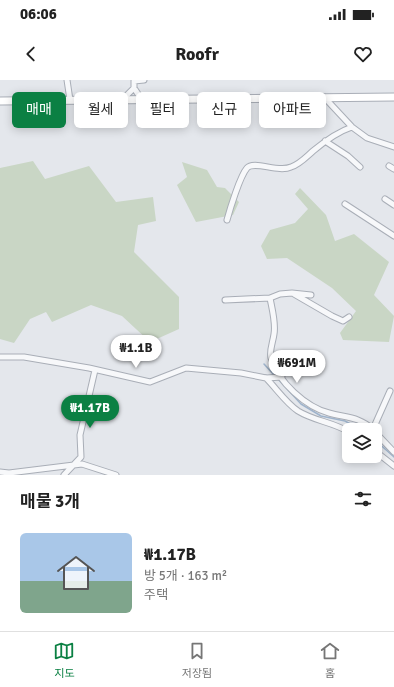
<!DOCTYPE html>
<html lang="ko">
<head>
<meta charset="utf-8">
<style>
	:root { --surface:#fff; --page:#f2f2f2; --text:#222; --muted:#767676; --line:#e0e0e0; --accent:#0b8043 }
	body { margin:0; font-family:Signika,"Noto Sans KR",sans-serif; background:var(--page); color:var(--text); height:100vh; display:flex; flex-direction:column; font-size:15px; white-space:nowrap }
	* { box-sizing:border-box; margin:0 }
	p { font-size:13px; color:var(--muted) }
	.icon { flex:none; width:22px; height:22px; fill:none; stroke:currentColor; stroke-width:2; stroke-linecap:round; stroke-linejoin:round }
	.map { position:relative; height:395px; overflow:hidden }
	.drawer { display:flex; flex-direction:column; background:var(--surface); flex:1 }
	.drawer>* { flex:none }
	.top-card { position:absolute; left:12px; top:12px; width:370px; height:36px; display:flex; gap:8px }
	.tools { position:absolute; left:342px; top:343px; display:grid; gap:8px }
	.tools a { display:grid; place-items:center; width:40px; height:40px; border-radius:6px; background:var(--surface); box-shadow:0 2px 10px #0003; font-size:20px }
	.price { position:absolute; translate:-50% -34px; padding:0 9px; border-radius:14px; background:#fff; color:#222; font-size:13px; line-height:26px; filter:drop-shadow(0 1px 2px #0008) }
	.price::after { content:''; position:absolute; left:50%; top:24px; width:12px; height:9px; margin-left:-6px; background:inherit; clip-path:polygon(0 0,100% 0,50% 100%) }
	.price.selected { background:var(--accent); color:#fff }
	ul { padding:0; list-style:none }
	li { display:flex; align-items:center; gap:12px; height:100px; padding:0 20px }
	li span { display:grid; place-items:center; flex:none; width:112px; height:80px; border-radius:6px; color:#555 }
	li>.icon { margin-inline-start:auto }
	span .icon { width:48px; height:48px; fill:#fffc; stroke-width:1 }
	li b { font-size:17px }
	h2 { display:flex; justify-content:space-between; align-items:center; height:48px; padding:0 20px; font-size:17px }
	.pill { padding:0 14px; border-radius:6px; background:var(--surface); box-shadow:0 2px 10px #0003; font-size:14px; line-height:36px }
	.pill.selected { background:var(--accent); color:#fff }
	.status { display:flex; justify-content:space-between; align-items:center; height:28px; padding:0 20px; background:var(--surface); direction:ltr }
	.status svg { height:11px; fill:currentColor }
	header { display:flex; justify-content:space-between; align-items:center; height:52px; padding:0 20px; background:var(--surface); font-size:18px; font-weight:800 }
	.dock { display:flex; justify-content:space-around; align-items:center; height:56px; border-top:1px solid var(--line); background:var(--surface); font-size:11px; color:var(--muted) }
	.dock a { display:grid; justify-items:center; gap:2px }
	.dock .selected { color:var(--accent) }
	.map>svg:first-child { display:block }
	.green { fill:#c9d6c5 }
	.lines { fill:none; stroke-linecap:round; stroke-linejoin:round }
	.stream { stroke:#9fb4cc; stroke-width:1.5 }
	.street-casing { stroke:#a9aeb7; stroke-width:7 }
	.secondary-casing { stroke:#a9aeb7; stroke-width:9 }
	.street { stroke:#f7f8fa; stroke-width:5 }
	.secondary { stroke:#fff; stroke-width:7 }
</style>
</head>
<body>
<div class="status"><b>06:06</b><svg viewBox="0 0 49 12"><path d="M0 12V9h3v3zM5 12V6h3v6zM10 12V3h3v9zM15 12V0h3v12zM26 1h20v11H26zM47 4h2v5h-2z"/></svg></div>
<header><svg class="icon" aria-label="back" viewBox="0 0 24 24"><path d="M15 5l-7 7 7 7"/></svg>Roofr<svg class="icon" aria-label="heart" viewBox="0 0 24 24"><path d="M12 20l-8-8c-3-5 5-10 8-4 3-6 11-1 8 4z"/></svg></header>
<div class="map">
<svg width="394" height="395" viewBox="0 0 394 395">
	<rect width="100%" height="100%" fill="#e4e7ec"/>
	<path class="green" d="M33 81 45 99 89 86 116 122 153 117 156 141 138 145 134 172 179 217V249L150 262 122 236 91 225 52 242 46 232 30 239 14 263 0 259V88Z
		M182 82 207 90 217 107 225 108 239 122 233 135 196 142 177 105 187 97Z
		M300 108 326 135 335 161 354 154 389 182 374 215 394 236 389 262 343 260 340 253 356 231 332 208 287 178 267 179 261 166 270 150 295 143 308 129 295 114Z"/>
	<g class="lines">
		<path class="stream" d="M264 284 275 296
			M277 298 301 324 321 336 345 341 361 350
			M375 360 394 377"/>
		<g class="street-casing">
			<path id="street" d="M67 0 70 20
				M134 8V1L144 0
				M324 17 352 47 367 58 394 67
				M122 20 134 8 142 20
				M325 61 348 76 360 87
				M389 86 394 89
				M385 119 394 125
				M345 124 394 156
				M227 140C230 129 240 96 247 88 254 80 278 93 291 87 300 84 306 77 313 71 325 61 337 52 352 47
				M294 214 332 236 343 241 349 237
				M270 218C272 229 276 243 274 254 273 262 269 271 271 278 278 302 306 327 329 333 347 338 358 336 374 350
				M225 220 270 218 280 214 292 213 311 215
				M0 277H24L89 288 150 302 186 288 241 293 266 298 282 297
				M266 298C276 308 286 323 298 331 314 341 333 342 349 352
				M373 349 390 311
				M375 352 394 372
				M375 371 394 386
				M0 392 9 393 82 384 116 395
				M64 395 81 377 80 355 95 290"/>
		</g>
		<g class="secondary-casing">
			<path id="secondary" d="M0 21 394 17"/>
		</g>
		<use href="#street" class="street"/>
		<use href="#secondary" class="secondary"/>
	</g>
</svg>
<div class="tools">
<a><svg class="icon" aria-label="layers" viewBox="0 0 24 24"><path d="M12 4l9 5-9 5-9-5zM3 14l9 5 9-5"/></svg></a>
</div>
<b class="price" style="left:136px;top:289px">₩1.1B</b>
<b class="price" style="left:297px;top:304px">₩691M</b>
<b class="price selected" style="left:90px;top:349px">₩1.17B</b>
<div class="top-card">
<a class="pill selected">매매</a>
<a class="pill">월세</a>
<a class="pill">필터</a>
<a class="pill">신규</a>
<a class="pill">아파트</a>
</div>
</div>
<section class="drawer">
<h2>매물 3개<svg class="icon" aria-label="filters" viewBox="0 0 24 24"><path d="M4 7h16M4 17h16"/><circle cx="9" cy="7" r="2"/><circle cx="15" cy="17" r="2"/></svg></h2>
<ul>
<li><span style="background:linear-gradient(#a9c7e8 60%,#7fa58c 0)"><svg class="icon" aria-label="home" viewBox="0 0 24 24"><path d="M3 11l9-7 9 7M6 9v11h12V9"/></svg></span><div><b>₩1.17B</b><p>방 5개 · 163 m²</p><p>주택</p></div></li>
</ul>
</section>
<nav class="dock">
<a class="selected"><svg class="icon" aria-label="map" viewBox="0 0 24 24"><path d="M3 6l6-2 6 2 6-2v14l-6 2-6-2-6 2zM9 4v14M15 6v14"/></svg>지도</a>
<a><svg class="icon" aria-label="saved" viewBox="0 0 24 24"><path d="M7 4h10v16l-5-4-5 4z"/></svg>저장됨</a>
<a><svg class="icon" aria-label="home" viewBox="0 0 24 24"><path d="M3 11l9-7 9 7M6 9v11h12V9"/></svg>홈</a>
</nav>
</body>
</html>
